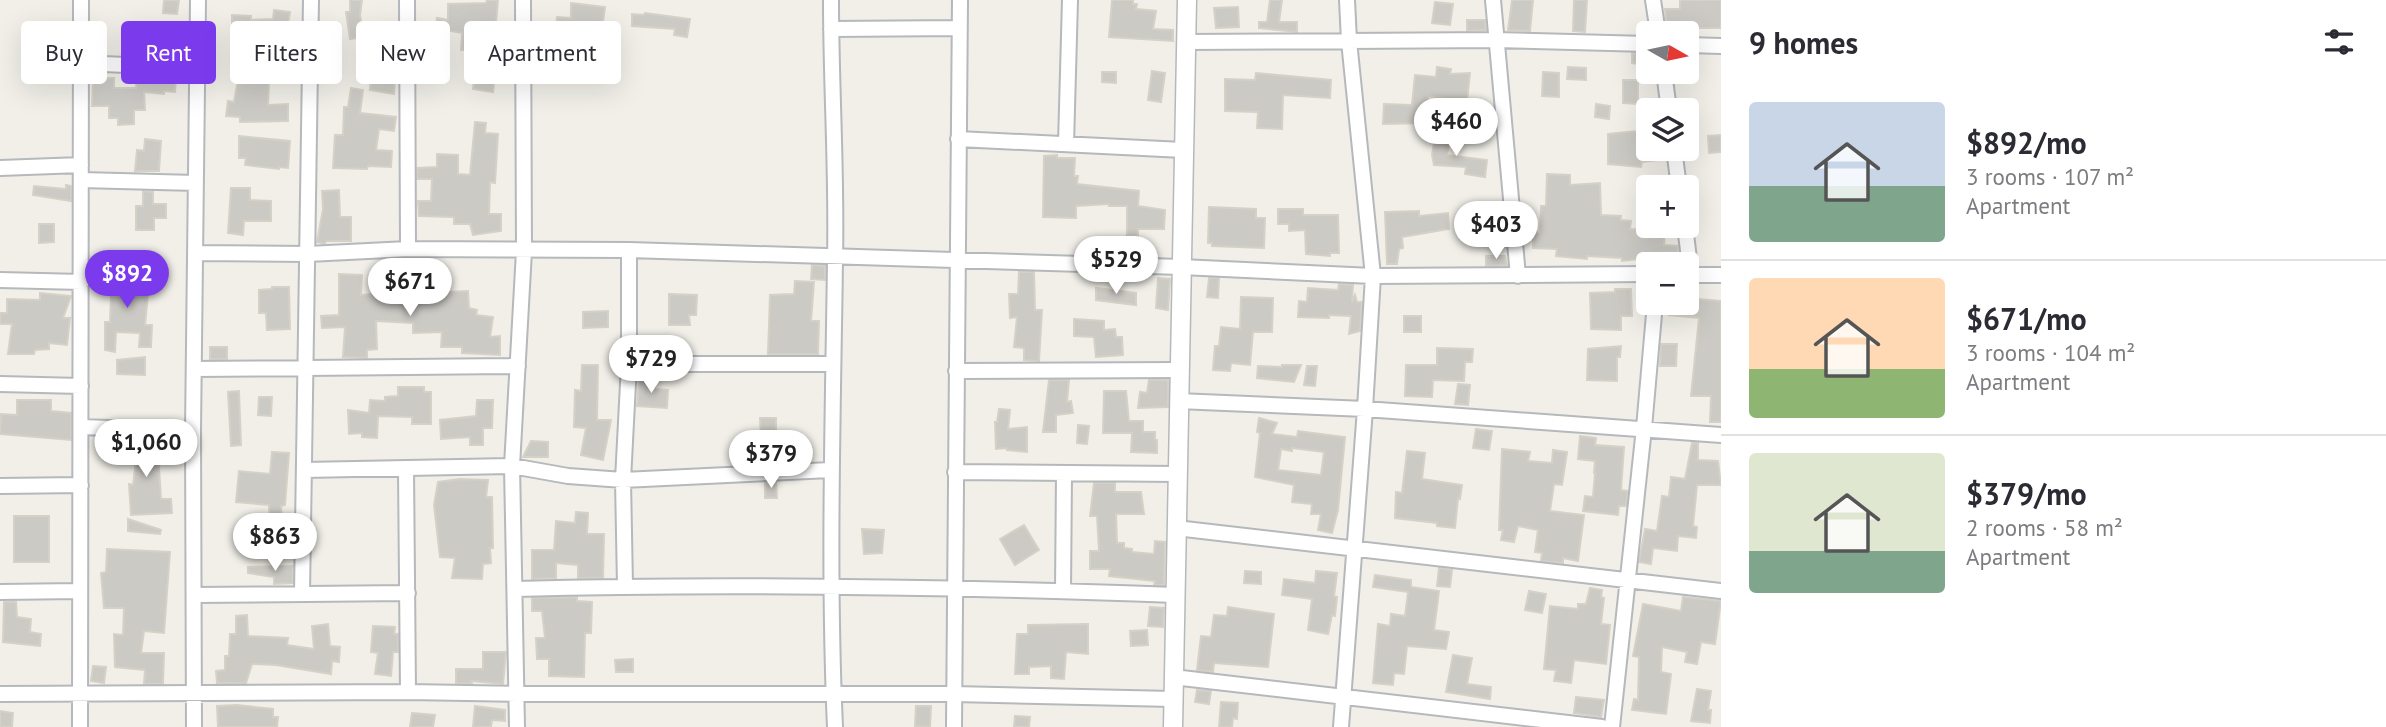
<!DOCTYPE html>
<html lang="en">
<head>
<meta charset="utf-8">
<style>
	:root { --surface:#fff; --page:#f7f7f7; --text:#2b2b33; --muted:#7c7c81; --line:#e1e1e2; --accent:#7c3aed }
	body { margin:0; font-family:"PT Sans",sans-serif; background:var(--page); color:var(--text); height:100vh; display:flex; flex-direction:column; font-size:26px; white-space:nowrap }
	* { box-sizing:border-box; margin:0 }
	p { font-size:23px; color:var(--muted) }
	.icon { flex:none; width:38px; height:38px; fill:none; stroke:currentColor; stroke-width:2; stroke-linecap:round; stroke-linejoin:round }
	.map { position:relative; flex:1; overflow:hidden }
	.details { display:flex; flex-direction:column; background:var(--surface); width:665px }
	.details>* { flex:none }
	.top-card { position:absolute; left:21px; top:21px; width:665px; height:63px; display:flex; gap:14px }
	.needle { width:46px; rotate:99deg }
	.fabs { position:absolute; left:1636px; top:21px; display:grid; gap:14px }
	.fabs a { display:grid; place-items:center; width:63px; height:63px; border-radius:7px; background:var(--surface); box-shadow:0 7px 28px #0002; font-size:35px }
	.price { position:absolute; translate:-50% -60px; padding:0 16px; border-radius:24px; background:#fff; color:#222; font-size:23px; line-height:46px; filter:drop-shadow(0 2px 4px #0008) }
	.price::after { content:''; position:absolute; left:50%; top:42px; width:21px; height:16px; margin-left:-10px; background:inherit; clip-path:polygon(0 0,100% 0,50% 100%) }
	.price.selected { background:var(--accent); color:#fff }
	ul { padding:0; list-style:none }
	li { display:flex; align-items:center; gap:21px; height:175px; padding:0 28px }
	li+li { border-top:2px solid var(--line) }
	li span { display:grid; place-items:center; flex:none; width:196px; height:140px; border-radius:7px; color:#555 }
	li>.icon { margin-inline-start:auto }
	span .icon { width:84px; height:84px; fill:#fffc; stroke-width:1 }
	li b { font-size:30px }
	h2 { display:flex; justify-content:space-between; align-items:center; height:84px; padding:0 28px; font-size:30px }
	.chip { padding:0 24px; border-radius:7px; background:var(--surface); box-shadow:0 7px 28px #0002; font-size:24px; line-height:63px }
	.chip.selected { background:var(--accent); color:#fff }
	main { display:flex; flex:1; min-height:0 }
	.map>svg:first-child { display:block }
	.building { fill:#cccac5; stroke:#d6d1c6; stroke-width:2; fill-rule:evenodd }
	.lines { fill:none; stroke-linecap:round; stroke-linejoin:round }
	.minor-casing { stroke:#b5b8bc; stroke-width:18 }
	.tertiary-casing { stroke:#b5b8bc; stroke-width:21 }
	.minor { stroke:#fff; stroke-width:14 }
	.tertiary { stroke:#fff; stroke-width:18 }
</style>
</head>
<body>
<main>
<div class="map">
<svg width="1721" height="727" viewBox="0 0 1721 727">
	<rect width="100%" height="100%" fill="#f1efe8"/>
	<path class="building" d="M164 0H179L177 14 163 13Z
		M350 0H362L360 15 364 36 357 38 350 39 346 12H350Z
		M487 0H498L495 33H472V50H461L462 33 435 28 437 18 448 20V4L486 3Z
		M1112 0H1133V4H1137L1136 9 1156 11 1153 29 1173 30V41L1109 37Z
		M1270 0H1282L1279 22H1297V32L1259 28V22H1267Z
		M1512 0H1533L1530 31 1508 30Z
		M1574 0H1587L1585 32 1573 31Z
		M1680 0H1721V28H1667L1665 9H1680Z
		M1435 2 1453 4 1450 25 1432 23Z
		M571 3 605 7 600 45 569 41V43H555L557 17 571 18Z
		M1238 7 1239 27 1216 28 1214 8Z
		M274 10 290 12 287 30H283L281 53 260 50 262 37 232 34V15L251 16V20L273 19Z
		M645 13 690 19 687 37 674 35 675 29 632 26V14L644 15Z
		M1467 20H1485L1486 30 1467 31Z
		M162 42 178 44 176 57H160Z
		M398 45 394 94 370 90 371 66H369V46Z
		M1632 53 1648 54V65L1632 63Z
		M259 67 257 81H269L268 105 288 104V121L240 122V117L226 116 228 101 234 102 240 69Z
		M1437 67 1451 69 1450 74 1470 73 1467 101 1428 96 1427 123 1383 124 1384 104 1412 105 1415 75 1436 77Z
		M1568 67 1586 68V80L1567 79Z
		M1152 71 1165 73 1161 102 1148 100Z
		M475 72 495 75 493 92 473 89Z
		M1102 72H1116V83L1102 82Z
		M1543 72 1559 73V97L1542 96Z
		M1256 73 1331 80 1330 98 1283 95 1282 129 1257 128 1258 112 1225 111V79L1255 80Z
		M137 75 174 77 176 78 175 92 164 91V94L144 92 145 110H134V124L118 125V118H109V106H92L93 78H114V88H136Z
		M1623 80H1638V104L1623 103Z
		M351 88 363 90 360 113 396 117 394 131 379 129 376 150 392 151 391 167 368 166 367 169 333 168 335 135H343L344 107H348Z
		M1596 104 1610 106 1609 119 1595 117Z
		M475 122 486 123 485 133 498 134 495 183 490 182 489 214H501V231L473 235 470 224H454V217L419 216 418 201H431L432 179H417V168L437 167V154L458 155V174L470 175Z
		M1648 130V149H1657L1658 160 1642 162 1641 167 1608 164V134Z
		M1435 135 1450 137 1447 155 1487 160 1485 177 1465 174 1466 167 1434 165 1432 155Z
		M1721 135V152L1709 153 1708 136Z
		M239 136 290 141 288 168 279 167V169L245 165 246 158H239Z
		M145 139 161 141 159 171H135L137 150 144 151Z
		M1057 155V158H1075L1074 176H1078L1077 184 1139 191 1138 206 1165 210 1164 229H1138V236H1127V206H1109V204L1076 206V218L1043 217 1044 156Z
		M1547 174 1570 175V185L1600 183 1601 215 1621 216 1620 220 1631 221 1630 229 1665 231 1664 245 1678 246 1677 264H1639V259L1622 261V258L1587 256V259L1556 256 1557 249 1533 248V232L1540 233 1541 206H1546Z
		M66 185 71 186V201L33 195 34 186 66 189Z
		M231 188H250V200L271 201V221H244L243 235 228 233Z
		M339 190 340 217H351V241H327L324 244 317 242 323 209 322 191Z
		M143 191 153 192V204H166V218H154V230H136V206H143Z
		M1209 207 1256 209V218H1265L1264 248 1212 246V243H1208Z
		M1278 209H1303V215H1338L1339 253H1330V256L1306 254 1305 230 1289 231V224H1278Z
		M1419 211V216L1448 213 1449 229 1402 237 1403 248 1399 249 1397 264H1387L1385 212Z
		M39 224H54V242L39 243Z
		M1486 256H1505L1507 265 1486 266Z
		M812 265 825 266V280L811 279Z
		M128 271 142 272 141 293 148 294 145 325H152L151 347H139L140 333 116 332 115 352 105 350V322H110L111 296H116V292L106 289 109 273 127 277Z
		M1019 272H1034L1035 310H1042L1039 361 1024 360V348L1014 347 1017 317 1010 318 1009 294H1018Z
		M339 274 362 275 361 295 399 292V290L447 295V292L468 291 469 308 477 310 476 315 493 317 490 337 500 336V355L462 353V347H441L442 332 413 333V323L376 321 377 349 367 350V358L343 357 345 327 322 328 321 316 339 315Z
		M1158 278 1170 279 1168 310 1156 308Z
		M1209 278H1219L1218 298 1207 297Z
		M795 281 814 282 811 321H819L818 354H768L770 295 794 294Z
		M1339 284 1353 285 1352 302 1355 295 1357 302H1362L1360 331 1349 334 1351 316 1329 315V318L1298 317 1299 301 1307 302 1308 288 1338 290Z
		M272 287H289L290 329 267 330 266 313H259V290L272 289Z
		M1096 288 1136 293V305L1096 300Z
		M1615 289H1631L1632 316H1621V330L1591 329 1590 293 1615 292Z
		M40 293 71 296 63 318H70L67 345 49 343V349L35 350 34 354H8L12 324H0V313H7V299L40 300Z
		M669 294 697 295 696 315H689L690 325H669Z
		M1241 297 1273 298 1272 332H1253L1250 365 1231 363 1230 371 1213 370 1215 346H1219L1221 327 1240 329Z
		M1687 298 1721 301V422H1710L1711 396H1691L1699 318 1669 315 1670 303H1687Z
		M608 311V327L583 328V312Z
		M1404 316H1421V332H1404Z
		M1074 319 1104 321V330L1115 329 1116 337H1122L1123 355 1096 357 1094 337 1074 336Z
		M1661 344H1677L1676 366H1660Z
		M1621 346 1620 357H1617V381L1587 380 1588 349Z
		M210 347H227V359H210Z
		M1437 348 1473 349 1472 362H1465L1464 381 1433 380 1432 397 1405 396 1406 365H1437Z
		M145 357V375L117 374V360Z
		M582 365H598L597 420H611L603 460 581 455 586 428 574 427 575 390 581 391Z
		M1282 365H1301L1294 382 1257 378 1258 366 1282 367Z
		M1307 366H1317L1315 386 1304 385Z
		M639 378 656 379 655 389 668 390 667 408 637 406Z
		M1049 380H1069L1067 402 1071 401 1073 413 1056 415V432H1043Z
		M1149 380H1168V407L1138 408 1140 392 1147 393Z
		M1458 384 1470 385 1468 405 1455 404Z
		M398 387H424V392H431V424H412V417L378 416 377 438 362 437V433L349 434 348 410 369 413 370 400 385 401V397L398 396Z
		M239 391 241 445 231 446 228 392Z
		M1104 391H1126L1129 421H1143V432H1155V440H1157V453L1131 452 1132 433H1103Z
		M259 397H272L271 416 258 415Z
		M17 400H51V411L71 413V440L0 434 1 414 17 415Z
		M477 400H493L492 428H483V445H470V437L441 439 440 420 476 416Z
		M999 409 1010 410 1008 429 1027 427V452L1007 450V448L996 449 995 422H997Z
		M760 418H776V438H761Z
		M1259 418 1277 423 1272 434 1297 437 1298 431 1345 437 1338 510 1332 533 1318 530 1321 514H1311L1312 504 1292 502 1294 485 1255 477 1260 433 1257 432ZM1292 448 1324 452 1321 475 1278 470 1281 449 1292 451Z
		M1078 425 1089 426 1087 444 1077 443Z
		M1476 429 1492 431 1489 450 1473 448Z
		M1580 436 1596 438 1595 445 1624 447 1621 490 1628 491 1626 506H1619L1618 515 1583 511 1585 496 1593 497 1595 473H1594L1595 461 1578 459Z
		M129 439H156L155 447 161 448 159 468 161 499H171L172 513 131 515 129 484 133 485 136 461H126L125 449 128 448Z
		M531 441 548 442V457H523Z
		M1692 443H1698V460L1718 461 1721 485H1697L1693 526 1697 527 1696 538 1678 536 1677 551 1653 548 1651 564 1639 562 1645 529 1657 531 1662 496 1669 497 1671 477 1685 479Z
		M1502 449 1530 452 1528 461 1552 463 1553 450 1567 452 1562 485 1554 484 1550 511 1584 515 1578 561 1563 558V563L1541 561 1542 553 1535 552 1538 530 1518 526 1514 542 1501 540 1503 530H1499Z
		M1407 451 1425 453 1422 479 1462 485 1460 499 1458 498 1455 528 1437 526V523L1395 518 1396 492 1402 493Z
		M272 452 289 453 285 505 281 506 282 523 270 524 269 505 236 502 239 471 270 474Z
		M460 479 488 480 486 497H492L493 548H490L491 563 483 564 482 579 452 578 455 558 440 557 434 505 438 482Z
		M776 482 777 498H765V483Z
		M1094 483H1115V492H1141L1144 514H1116L1117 543H1124V548L1132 549V552L1154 554 1155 541 1165 542 1164 585H1154L1155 581 1109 576 1110 569H1090V551H1099L1097 516H1090Z
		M576 512 588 513 587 534H604L603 578H578V565L556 563V578L532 579V550H554L556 521 575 523Z
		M14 516H49V562H14Z
		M128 519 161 530 160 534 128 531Z
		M1024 525 1039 550 1015 565 1000 539Z
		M862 529 884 530 882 553 864 554Z
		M107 549 170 552 164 633 144 631 141 653H164L163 684H144L145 670 115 667 114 634 123 635 124 608H104L101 573 106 572Z
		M293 566V583L274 584V577L248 573V567Z
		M1439 568 1452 570 1450 587 1437 586Z
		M1245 571 1261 572V584L1244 583Z
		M1316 571 1337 573 1334 596 1337 597 1335 616 1332 615 1328 634 1308 630 1312 599 1282 595 1284 579 1315 583Z
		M1375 575 1411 580V587L1439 591 1434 630 1449 632 1446 649 1407 646 1404 674 1394 673 1393 685 1373 683 1378 624 1390 626 1391 614 1405 616 1408 592 1373 587Z
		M1590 588 1602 590 1601 597 1604 598 1601 624 1610 625 1606 664 1574 660 1571 683 1554 681 1556 670 1544 669 1550 606 1578 609V604H1586Z
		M1529 591 1546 594 1542 613 1525 610Z
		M577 597V601L592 602 591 633H585L584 677 549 676V659H537L536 638H545L542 611H532V598Z
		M1683 597 1721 601 1715 644 1701 642 1697 664 1685 662 1687 652 1662 647 1661 672 1671 674 1666 714 1632 710 1634 699 1638 700 1639 657 1633 656 1643 604 1681 611Z
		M4 602H16L17 617 31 619 30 632 41 634 40 646 3 642Z
		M1150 607 1164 608 1163 627 1148 626Z
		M1228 607 1274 614 1268 667 1214 663 1213 672 1197 670 1201 636 1211 637 1214 615 1227 616Z
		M247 615 248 636 288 638 287 645 314 649 312 626 328 624 330 646 340 647 339 662 332 661 331 674 276 665 252 664 246 683H217L216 671 225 670V656H229L230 634H236V616Z
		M1088 624V654L1066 652 1064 679 1051 678V666L1029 667V674H1015L1017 634H1028V625Z
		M373 626 395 627 394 634H398V652H393L391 676 375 674 378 653 371 652Z
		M1147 630 1148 645 1131 646 1130 631Z
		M483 652H506L503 684 471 681 472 684 456 683V669H483Z
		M1453 655 1472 658 1467 684 1491 687 1490 699 1446 692Z
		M633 659V672H616L615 660Z
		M93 666 106 667 104 683 91 681Z
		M1697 689 1711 691 1708 710H1711L1710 723 1691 721Z
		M1197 690 1211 691 1209 704 1195 702Z
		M1576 697 1604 700 1601 717 1574 713Z
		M1221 702 1238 703 1237 719 1233 718 1232 727H1219Z
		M237 705 273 709V717H278L277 727H218L217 706Z
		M475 706 505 710V721L492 720 491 727H473Z
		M916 706H931L930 727 915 726Z
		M0 711 13 713 12 727H0Z
		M412 713 435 715 433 727H410Z
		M1015 716 1030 717 1029 727H1014Z"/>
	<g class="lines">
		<g class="minor-casing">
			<path id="minor" d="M407 0 408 249
				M831 0C831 87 837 173 835 260 833 417 828 570 835 727
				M1493 0 1518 276
				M1653 0 1658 33
				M831 29 959 28
				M1186 42 1495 40 1648 44
				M1687 45 1721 46
				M79 63 197 68
				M1664 72 1669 110
				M958 139 1183 150
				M1066 144 1070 0
				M1674 149 1679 187
				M0 168 81 165
				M81 180 196 183
				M1685 226 1691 275
				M195 253 308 254 408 249 629 250 1181 267 1373 276 1648 274
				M1687 275H1721
				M0 280 82 282
				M629 364H833
				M194 369 518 366
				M956 371 1179 370
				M0 384 81 386
				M1178 401 1365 409 1721 435
				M81 427 193 431
				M406 468 408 692
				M304 470 512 466 568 476 623 480 830 470
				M955 472 1177 474
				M0 486 81 485
				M1176 528 1721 591
				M625 586 623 480 629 364V250
				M516 589C735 583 955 587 1175 595
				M1063 591 1064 475
				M0 592 80 591
				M302 594 311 0
				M194 595 408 593
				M1173 677 1602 727
				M0 694 408 692 517 694H954L1173 699
				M80 727 81 0
				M194 727 193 431 198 0
				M517 727 512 466 524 251 523 0
				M954 727 960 0
				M1341 727 1365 409 1373 276 1349 41 1347 0
				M1612 727 1644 428 1655 303"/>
		</g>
		<g class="tertiary-casing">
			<path id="tertiary" d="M1173 727 1187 0"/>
		</g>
		<use href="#minor" class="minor"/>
		<use href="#tertiary" class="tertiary"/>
	</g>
</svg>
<div class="fabs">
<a><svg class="needle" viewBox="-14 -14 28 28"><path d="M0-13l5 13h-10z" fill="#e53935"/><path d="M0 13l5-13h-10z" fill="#7c7c81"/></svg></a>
<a><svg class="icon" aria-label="layers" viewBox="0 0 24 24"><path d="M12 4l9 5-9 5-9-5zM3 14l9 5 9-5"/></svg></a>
<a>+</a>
<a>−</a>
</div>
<b class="price" style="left:1456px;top:158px">$460</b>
<b class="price" style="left:1496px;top:261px">$403</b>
<b class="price" style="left:1116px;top:296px">$529</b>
<b class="price selected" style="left:127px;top:310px">$892</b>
<b class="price" style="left:410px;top:318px">$671</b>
<b class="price" style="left:651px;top:395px">$729</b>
<b class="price" style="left:146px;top:479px">$1,060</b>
<b class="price" style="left:771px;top:490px">$379</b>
<b class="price" style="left:275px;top:573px">$863</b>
<div class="top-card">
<a class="chip">Buy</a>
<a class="chip selected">Rent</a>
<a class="chip">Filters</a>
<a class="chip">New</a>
<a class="chip">Apartment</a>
</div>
</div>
<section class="details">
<h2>9 homes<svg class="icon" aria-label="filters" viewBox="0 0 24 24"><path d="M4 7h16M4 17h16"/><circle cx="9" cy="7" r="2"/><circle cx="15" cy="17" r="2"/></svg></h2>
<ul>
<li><span style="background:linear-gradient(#c9d6e8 60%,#7fa58c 0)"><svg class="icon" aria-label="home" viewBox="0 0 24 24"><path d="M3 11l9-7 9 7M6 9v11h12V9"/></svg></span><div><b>$892/mo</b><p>3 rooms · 107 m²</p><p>Apartment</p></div></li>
<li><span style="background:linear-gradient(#ffd9b3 65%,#8fb573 0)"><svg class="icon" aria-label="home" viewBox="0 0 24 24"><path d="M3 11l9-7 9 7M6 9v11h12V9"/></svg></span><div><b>$671/mo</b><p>3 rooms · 104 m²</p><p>Apartment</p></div></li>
<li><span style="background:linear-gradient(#dfe7d0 70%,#7fa58c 0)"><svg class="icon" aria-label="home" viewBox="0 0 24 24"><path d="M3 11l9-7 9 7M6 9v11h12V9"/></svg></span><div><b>$379/mo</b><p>2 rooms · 58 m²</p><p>Apartment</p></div></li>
</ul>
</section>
</main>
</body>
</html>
